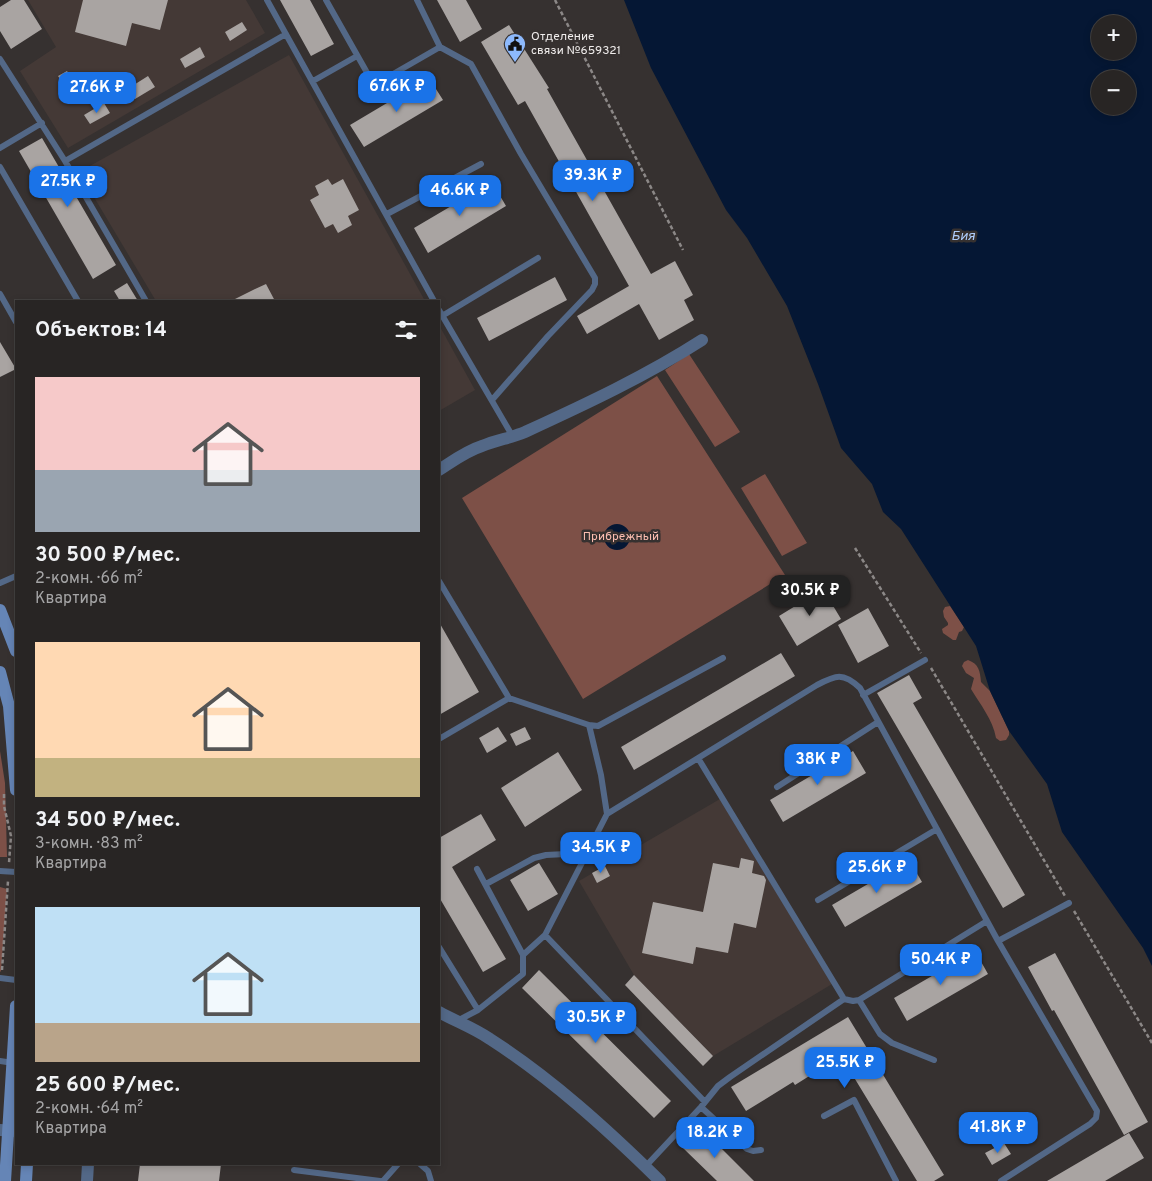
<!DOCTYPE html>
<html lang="ru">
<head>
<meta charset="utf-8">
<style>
	:root { --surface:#282524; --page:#302d2c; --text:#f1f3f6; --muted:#a5a5a6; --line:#444241; --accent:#1a73e8 }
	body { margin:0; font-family:Overpass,sans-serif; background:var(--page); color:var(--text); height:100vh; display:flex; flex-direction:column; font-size:19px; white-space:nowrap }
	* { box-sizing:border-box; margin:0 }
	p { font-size:16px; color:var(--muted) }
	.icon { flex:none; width:28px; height:28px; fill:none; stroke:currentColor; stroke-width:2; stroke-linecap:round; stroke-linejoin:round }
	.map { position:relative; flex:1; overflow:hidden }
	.drawer { position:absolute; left:15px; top:300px; width:425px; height:865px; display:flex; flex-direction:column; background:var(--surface); border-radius:0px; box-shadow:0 2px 8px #0003,0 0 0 1px var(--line) }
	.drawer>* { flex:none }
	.fabs { position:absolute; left:1091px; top:15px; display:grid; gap:10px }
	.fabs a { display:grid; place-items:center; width:45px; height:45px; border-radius:50%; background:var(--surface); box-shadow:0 2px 8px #0003,0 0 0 1px var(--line); font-size:25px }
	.price { position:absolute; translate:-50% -42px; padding:0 11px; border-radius:10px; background:var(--accent); color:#fff; font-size:16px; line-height:32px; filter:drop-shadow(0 1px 2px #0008) }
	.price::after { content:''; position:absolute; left:50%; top:30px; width:15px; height:11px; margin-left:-8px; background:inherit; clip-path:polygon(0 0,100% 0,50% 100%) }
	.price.active { background:#222; color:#fff }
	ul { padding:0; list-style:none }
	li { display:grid; align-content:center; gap:10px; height:265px; padding:0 20px }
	li span { display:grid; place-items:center; height:155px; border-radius:0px; color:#555 }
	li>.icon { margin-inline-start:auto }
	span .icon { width:90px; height:90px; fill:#fffc; stroke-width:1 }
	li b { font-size:21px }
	h2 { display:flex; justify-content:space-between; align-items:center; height:60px; padding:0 20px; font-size:21px }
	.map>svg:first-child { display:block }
	.built { fill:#443936 }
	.green { fill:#7d5047 }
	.water { fill:#051734; fill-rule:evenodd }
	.building { fill:#a9a4a2 }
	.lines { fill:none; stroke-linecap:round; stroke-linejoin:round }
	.path { stroke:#8c8887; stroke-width:2.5; stroke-dasharray:4 2.5; stroke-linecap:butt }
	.lane { stroke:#536887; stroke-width:6 }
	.street { stroke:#536887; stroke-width:12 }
	.secondary { stroke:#6585b6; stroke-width:12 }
	.labels { text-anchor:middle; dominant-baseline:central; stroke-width:5; stroke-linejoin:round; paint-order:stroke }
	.poi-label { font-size:12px; fill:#efeceb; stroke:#363130; text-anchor:start }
	.park-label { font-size:12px; fill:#fbbdb0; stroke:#363130 }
	.water-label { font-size:14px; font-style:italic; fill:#aeccfb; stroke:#363130 }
</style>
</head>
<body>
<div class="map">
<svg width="1152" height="1181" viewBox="0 0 1152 1181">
	<rect width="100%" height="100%" fill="#363130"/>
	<path class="built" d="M28 0H246L265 33 68 148 20 71 56 47Z
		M289 55 425 301H156L79 172Z
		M439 325 475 390 439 411Z
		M720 799 832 984 713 1056 634 975 579 881Z"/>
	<path class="green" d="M689 354 740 432 715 447 665 370Z
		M657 376 785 575 583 699 462 498Z
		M765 474 807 543 782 556 741 488Z
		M950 606 964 627 962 631 959 632 956 640H953L943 633 942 629 948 625V623L944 617 943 611 945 607Z
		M968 660C979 664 980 671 981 682L990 691 1009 731V735L1006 740 1000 741 996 738C993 720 980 704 971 689L974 678 966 673 962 666 964 662Z
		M0 751 5 783 7 857H0Z
		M0 887 7 889 1 971 0 972Z"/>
	<path class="water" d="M624 0H1152V966L1143 948 1062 832 1047 784 1009 731 990 691 976 646 901 529 883 512 872 484 841 448 818 384 787 306 747 238 726 210 651 68ZM1100 24H1128V51H1100ZM1100 79H1128V106H1100Z
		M604 537a13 13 0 1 1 26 0a13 13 0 1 1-26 0Z"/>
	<path class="building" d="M11 0H24L42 29 11 49 0 31V7Z
		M83 0H168L160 30 132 23 126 46 75 32Z
		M280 0H310L334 44 311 56Z
		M437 0H466L482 29 460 42Z
		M242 22 247 30 230 41 225 32Z
		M509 25 549 88 547 89 651 274 675 261 693 295 684 300 694 320 659 340 639 304 587 334 577 316 629 286 525 101 518 105 481 42Z
		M200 47 205 57 185 68 180 59Z
		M67 71 78 88 69 93 58 76Z
		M148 76 155 87 135 99 129 88Z
		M429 78 443 100 364 147 350 125Z
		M104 103 110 113 90 124 84 115Z
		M42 138 116 265 93 279 19 151Z
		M328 179 332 185 343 179 359 210 348 216 352 225 338 233 333 224 325 228 310 200 319 195 315 186Z
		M492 182 506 206 428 253 414 228Z
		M555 277 567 300 489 341 477 318Z
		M127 283 138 301H120L114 291Z
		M266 284 275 301H231L253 290Z
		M0 342 16 369 0 377Z
		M823 589 841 619 797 646 779 616Z
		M868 608 889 646 858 663 838 625Z
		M439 622 479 692 439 715Z
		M781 653 795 676 634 770 621 747Z
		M909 675 922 698 913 703 1025 895 1003 908 877 693Z
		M498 727 507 741 487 753 479 738Z
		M525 727 531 739 516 746 510 734Z
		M853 751 866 773 783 822 770 800Z
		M558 752 582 790 525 827 501 788Z
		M481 814 496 840 452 867 506 959 483 972 439 897V838Z
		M741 858 754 861 752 873 764 876 766 880 756 928 734 923 728 953 696 947 693 964 642 953 653 902 703 912 713 863 739 868Z
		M909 860 922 882 845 927 832 905Z
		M539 863 558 894 528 911 510 880Z
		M605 866 610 876 597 883 592 873Z
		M975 951 988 974 907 1021 894 998Z
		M1055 953 1148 1122 1124 1135 1054 1010 1052 1011 1028 967Z
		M539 970 671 1101 654 1118 522 988Z
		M634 975 713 1056 703 1066 625 985Z
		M848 1017 944 1175 934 1181H917L841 1056 795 1085 793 1082 746 1111 731 1087Z
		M702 1129 754 1181H717L683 1148Z
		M1129 1133 1144 1158 1105 1181H1047Z
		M1004 1143 1011 1154 992 1165 985 1153Z
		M140 1164H221L219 1181H138Z"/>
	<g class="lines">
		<path class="path" d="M555 0 683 250
			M855 548 921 653
			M931 668 1065 896
			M4 794V806L11 836 9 863
			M1074 911 1152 1043
			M2 970 8 881"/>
		<path class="lane" d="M267 0 434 301
			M326 0 374 85 440 47
			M417 0 440 47 471 64 521 154 595 278V284L592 290 548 336 492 400
			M0 59 65 161 146 301
			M313 81 357 56
			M0 148 42 123
			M65 161 286 34
			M0 167 78 301
			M387 214 481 164
			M0 294 16 322
			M439 310 513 437
			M442 316 538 258
			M439 581 509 698 439 739
			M0 583 16 576
			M863 695 925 660
			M509 698 589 725 598 726 723 658
			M589 725 601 775 607 814
			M698 758 844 999
			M777 787 878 722
			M477 869 523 955
			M0 871 16 872
			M486 884 534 858 546 855 586 853
			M818 900 937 829
			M545 935 705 1102
			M998 941 1069 903
			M439 947 478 1010
			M0 978 16 980
			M859 1000 880 1034 892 1043 934 1060
			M457 1021 478 1010 523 974V955L545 935 607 814 817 685C836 675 843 672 860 688L998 941 1097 1111 1096 1118 1090 1124 1001 1181
			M0 1061 13 1063
			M701 1107 747 1149 753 1151 761 1150
			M824 1116 854 1100 896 1181
			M420 1164 428 1171 431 1181
			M645 1167 701 1107 718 1086 730 1077 844 999 853 1001 859 1000 987 921
			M294 1170 380 1181
			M383 1181 398 1164"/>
		<path class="street" d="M439 470C453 461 466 451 482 446 496 440 511 438 525 432 586 404 646 376 702 340
			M439 1012C455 1021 474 1028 490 1039 552 1079 607 1129 660 1181
			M0 1130 16 1131
			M87 1181 88 1164"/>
		<path class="secondary" d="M0 610 16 651
			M0 672 9 706 16 790
			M5 1181 16 1006
			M26 1181 27 1164"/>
	</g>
	<defs>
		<g id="civic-pin" transform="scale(1.125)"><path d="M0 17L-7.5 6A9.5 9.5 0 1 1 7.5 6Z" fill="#8db9fc" stroke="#363130"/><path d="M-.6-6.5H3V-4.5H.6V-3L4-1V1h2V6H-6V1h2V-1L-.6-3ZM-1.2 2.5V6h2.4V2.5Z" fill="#111"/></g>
	</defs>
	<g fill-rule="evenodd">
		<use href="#civic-pin" x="515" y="44"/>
	</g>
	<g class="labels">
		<g class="poi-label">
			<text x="531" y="37">Отделение<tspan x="531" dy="14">связи №659321</tspan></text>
		</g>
		<g class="park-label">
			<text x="621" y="537">Прибрежный</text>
		</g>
		<g class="water-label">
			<text x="963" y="236">Бия</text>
		</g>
	</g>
</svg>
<div class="fabs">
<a>+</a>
<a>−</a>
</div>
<b class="price" style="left:397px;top:113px">67.6K ₽</b>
<b class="price" style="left:97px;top:114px">27.6K ₽</b>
<b class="price" style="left:593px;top:202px">39.3K ₽</b>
<b class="price" style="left:68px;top:208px">27.5K ₽</b>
<b class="price" style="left:460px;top:217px">46.6K ₽</b>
<b class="price active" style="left:810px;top:617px">30.5K ₽</b>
<b class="price" style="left:818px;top:786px">38K ₽</b>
<b class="price" style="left:601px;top:874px">34.5K ₽</b>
<b class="price" style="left:877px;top:894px">25.6K ₽</b>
<b class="price" style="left:941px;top:986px">50.4K ₽</b>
<b class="price" style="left:596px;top:1044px">30.5K ₽</b>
<b class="price" style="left:845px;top:1089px">25.5K ₽</b>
<b class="price" style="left:998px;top:1154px">41.8K ₽</b>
<b class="price" style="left:715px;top:1159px">18.2K ₽</b>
<section class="drawer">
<h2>Объектов: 14<svg class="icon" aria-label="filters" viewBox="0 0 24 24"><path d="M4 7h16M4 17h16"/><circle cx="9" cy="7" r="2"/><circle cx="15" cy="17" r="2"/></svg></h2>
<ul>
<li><span style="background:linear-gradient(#f6c9c9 60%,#9aa5b1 0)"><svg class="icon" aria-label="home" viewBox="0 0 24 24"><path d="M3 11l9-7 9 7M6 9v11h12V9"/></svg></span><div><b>30 500 ₽/мес.</b><p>2-комн. · 66 m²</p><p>Квартира</p></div></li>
<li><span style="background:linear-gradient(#ffd9b3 75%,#c2b280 0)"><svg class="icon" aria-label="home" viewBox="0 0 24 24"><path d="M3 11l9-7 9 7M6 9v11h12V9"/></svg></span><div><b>34 500 ₽/мес.</b><p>3-комн. · 83 m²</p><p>Квартира</p></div></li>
<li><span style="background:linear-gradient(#bfe0f5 75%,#b9a48a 0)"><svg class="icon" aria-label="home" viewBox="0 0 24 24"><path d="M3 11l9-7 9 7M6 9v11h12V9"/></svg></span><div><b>25 600 ₽/мес.</b><p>2-комн. · 64 m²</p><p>Квартира</p></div></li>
</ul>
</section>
</div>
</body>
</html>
